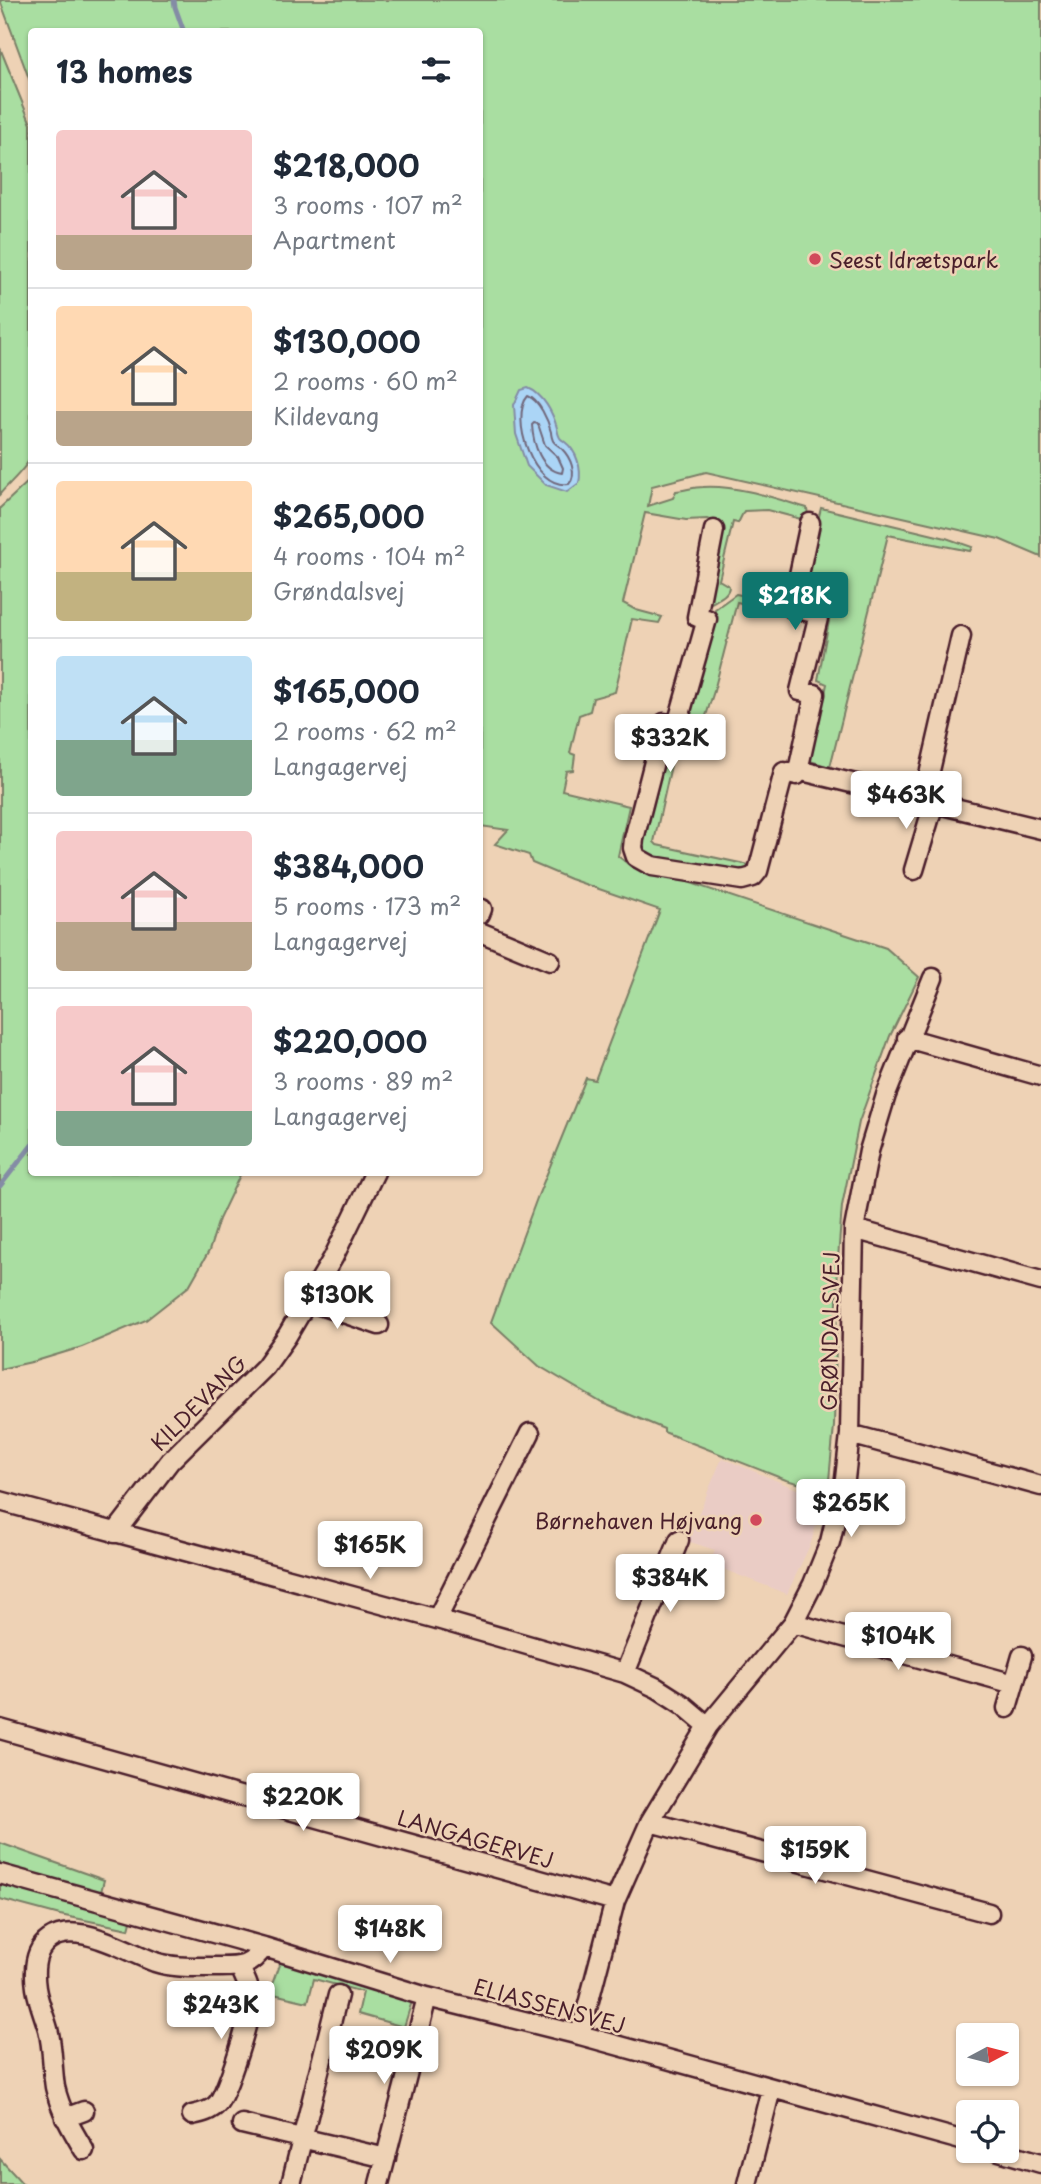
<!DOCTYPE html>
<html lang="en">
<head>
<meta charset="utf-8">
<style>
	:root { --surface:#fff; --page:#f2f2f3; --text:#1f2937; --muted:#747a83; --line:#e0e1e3; --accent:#0f766e }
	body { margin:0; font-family:"Playpen Sans",sans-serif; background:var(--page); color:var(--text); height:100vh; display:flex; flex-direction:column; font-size:26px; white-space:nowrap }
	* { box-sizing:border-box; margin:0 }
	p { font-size:23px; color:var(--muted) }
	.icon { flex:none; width:38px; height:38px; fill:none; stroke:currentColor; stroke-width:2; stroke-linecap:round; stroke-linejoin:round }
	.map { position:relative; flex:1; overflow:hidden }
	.side { position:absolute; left:28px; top:28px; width:455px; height:1148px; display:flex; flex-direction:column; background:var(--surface); border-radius:7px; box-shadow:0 2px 5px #0004 }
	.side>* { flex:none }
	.needle { width:46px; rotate:83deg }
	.buttons { position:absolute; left:956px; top:2023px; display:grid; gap:14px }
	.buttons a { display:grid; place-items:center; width:63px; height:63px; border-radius:7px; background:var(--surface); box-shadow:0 2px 5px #0004; font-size:35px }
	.price { position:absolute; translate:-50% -60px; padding:0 16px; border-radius:7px; background:#fff; color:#222; font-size:23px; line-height:46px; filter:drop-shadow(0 2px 4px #0008) }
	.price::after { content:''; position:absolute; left:50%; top:42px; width:21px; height:16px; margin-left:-10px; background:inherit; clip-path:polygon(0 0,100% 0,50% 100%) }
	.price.selected { background:var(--accent); color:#fff }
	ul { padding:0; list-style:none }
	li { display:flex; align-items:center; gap:21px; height:175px; padding:0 28px }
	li+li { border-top:2px solid var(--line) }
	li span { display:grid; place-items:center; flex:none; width:196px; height:140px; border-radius:7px; color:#555 }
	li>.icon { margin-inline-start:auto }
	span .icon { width:84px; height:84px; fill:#fffc; stroke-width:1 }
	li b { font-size:30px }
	h2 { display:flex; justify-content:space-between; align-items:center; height:84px; padding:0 28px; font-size:30px }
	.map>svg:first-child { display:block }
	.built { fill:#eaccc5 }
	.green { fill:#a9dea1; stroke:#7a7e66; stroke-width:2 }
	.water { fill:#abd5f6; stroke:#848ca5; stroke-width:2 }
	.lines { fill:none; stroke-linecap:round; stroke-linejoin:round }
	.shore { stroke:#71687c; stroke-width:2 }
	.stream { stroke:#848ca5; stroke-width:5 }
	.minor-casing { stroke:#4a1f2b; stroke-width:23 }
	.minor { stroke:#eed2b5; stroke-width:18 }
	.poi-dot { fill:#d1495b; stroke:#eed2b5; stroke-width:2.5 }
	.labels { text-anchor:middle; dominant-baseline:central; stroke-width:5; stroke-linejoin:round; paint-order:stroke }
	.poi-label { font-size:21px; fill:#4a1f2b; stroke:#eed2b5; text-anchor:start }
	.street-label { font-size:21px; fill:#4a1f2b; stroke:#eed2b5 }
</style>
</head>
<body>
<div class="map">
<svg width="1041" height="2184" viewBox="0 0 1041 2184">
	<rect width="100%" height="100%" fill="#eed2b5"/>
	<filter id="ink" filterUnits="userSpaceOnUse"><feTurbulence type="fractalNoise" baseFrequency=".0143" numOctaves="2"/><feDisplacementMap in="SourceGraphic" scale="14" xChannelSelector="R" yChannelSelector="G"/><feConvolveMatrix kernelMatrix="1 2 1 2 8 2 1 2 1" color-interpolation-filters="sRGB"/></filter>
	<g filter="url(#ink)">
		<path class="built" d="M722 1458 823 1500 811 1543 787 1594 710 1564 715 1550 687 1541Z"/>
		<path class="green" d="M0 0H1041V557L999 539 706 472 652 486 648 506 673 498 676 491C685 490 694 487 703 487 738 485 774 498 807 508L808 515 805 520 767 510 744 511 738 523 733 522 719 580 729 586C729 595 718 599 711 603L703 601 716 523 707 519 686 520 645 513 623 603 636 610 662 617 659 623 632 619 615 692 593 698 590 711 579 715 570 753 575 755 573 770 566 771 562 790 629 806 618 856 632 867 673 877 886 948 919 977 890 1036 859 1122 842 1206 838 1259 834 1426 828 1491 786 1480 664 1432V1429L602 1403 539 1366 491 1322 537 1198 586 1078 595 1080 660 910 570 879 532 863 529 855 495 844 508 830 480 826V32H32L31 84Z
			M0 48 31 124V456C28 467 9 483 0 494Z
			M31 479 32 1172 241 1173 219 1219 209 1251 189 1286 146 1320 82 1347 36 1361 0 1369V508Z
			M821 508 946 538 972 547 970 551 888 535 830 767 810 761 827 684 818 680 834 594 811 587 816 581 814 579 808 584 803 582Z
			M736 594 777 602 775 611 737 602 714 691 695 750 693 751 682 736 715 609Z
			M670 740H678L688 756 674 752 654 842 657 845 749 865 745 870 732 874 652 855 644 850 641 844 666 742Z
			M0 1843 104 1880 101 1892 0 1864Z
			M0 1882 132 1917 129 1929 60 1915 0 1899Z
			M280 1962 412 2001 404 2027 358 2014 363 1992 314 1979 308 2002 269 1993Z
			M0 2159 23 2184H0Z"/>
		<path class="water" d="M528 388C543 394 553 413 557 428 558 432 558 436 561 439 562 440 564 441 565 442 577 451 582 469 579 483L567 492 546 485 527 466 516 434 514 405 521 390Z"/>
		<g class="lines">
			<path class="shore" d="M528 396C539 400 548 420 551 432 551 434 552 440 554 442 556 445 560 446 562 449 570 457 578 474 569 484 533 490 509 417 528 396Z
				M534 423 538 424 545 445 558 457 563 468 562 473C541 470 533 444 532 425Z"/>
			<path class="stream" d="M174 0 175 7 184 32
				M0 1186 32 1145"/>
			<g class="minor-casing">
				<path id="minor" d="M714 530 697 617 707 619 677 725 664 723 634 839 633 848 636 857 652 866 742 880 753 877 758 871 784 772 797 775 815 694 800 691 819 614 792 608 810 523
					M798 770 1041 829
					M923 801 961 636
					M914 870 934 803
					M480 914 482 909
					M480 932 550 961
					M907 1038 1041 1076
					M854 1229 1041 1281
					M308 1301 379 1325
					M850 1434 1041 1486
					M0 1501 437 1619 625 1673 657 1688 682 1704 708 1726
					M115 1533 170 1461 265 1367 287 1336 333 1258 375 1172
					M437 1619 530 1433
					M793 1623 1014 1684
					M625 1673 679 1540
					M1007 1708 1022 1656
					M0 1729 615 1901
					M650 1822 989 1913
					M0 1874 264 1947 427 1997 580 2035 968 2142
					M580 2035 615 1901 650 1822 708 1726 793 1623 813 1584 830 1542 845 1479 850 1434 854 1229 869 1151 886 1095 933 978
					M192 2115C201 2113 211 2111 217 2104 227 2094 252 2013 251 1999 251 1989 244 1977 240 1967
					M65 2118 84 2111
					M242 2124 386 2158
					M84 2150C72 2130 60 2110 55 2087 52 2068 53 2048 48 2029 44 2015 38 2001 36 1988 29 1939 57 1924 100 1939 119 1945 136 1955 155 1962 173 1968 194 1967 213 1967 238 1967 249 1969 264 1947
					M999 2151 1041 2163
					M291 2184 338 1995
					M379 2184 427 1997
					M747 2184 771 2089"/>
			</g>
			<use href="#minor" class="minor"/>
		</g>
	</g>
	<g class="poi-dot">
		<circle cx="815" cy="259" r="7"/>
		<circle cx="756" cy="1520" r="7"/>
	</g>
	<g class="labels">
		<g class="poi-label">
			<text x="829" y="259">Seest Idrætspark</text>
			<text x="742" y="1520" text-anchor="end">Børnehaven Højvang</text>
		</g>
		<g class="street-label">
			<text transform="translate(829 1331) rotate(-89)">GRØNDALSVEJ</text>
			<text transform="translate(198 1402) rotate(-45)">KILDEVANG</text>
			<text transform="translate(476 1838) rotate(16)">LANGAGERVEJ</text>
			<text transform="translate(550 2005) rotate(15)">ELIASSENSVEJ</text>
		</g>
	</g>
</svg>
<div class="buttons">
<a><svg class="needle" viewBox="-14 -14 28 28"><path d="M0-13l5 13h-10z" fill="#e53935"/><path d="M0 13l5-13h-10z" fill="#747a83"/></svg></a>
<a><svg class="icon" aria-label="locate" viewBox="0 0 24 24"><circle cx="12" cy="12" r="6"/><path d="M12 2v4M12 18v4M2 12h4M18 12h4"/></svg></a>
</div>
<b class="price selected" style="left:795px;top:632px">$218K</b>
<b class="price" style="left:670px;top:774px">$332K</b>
<b class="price" style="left:906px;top:831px">$463K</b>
<b class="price" style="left:337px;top:1331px">$130K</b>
<b class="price" style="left:851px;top:1539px">$265K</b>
<b class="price" style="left:370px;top:1581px">$165K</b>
<b class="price" style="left:670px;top:1614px">$384K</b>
<b class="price" style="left:898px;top:1672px">$104K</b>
<b class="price" style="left:303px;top:1833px">$220K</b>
<b class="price" style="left:815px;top:1886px">$159K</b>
<b class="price" style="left:390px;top:1965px">$148K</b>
<b class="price" style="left:221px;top:2041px">$243K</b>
<b class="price" style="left:384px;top:2086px">$209K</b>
<section class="side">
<h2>13 homes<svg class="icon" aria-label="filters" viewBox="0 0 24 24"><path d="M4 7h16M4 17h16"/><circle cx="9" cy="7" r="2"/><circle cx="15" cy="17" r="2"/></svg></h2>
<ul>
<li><span style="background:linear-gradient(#f6c9c9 75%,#b9a48a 0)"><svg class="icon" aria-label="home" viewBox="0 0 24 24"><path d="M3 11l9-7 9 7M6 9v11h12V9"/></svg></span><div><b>$218,000</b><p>3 rooms · 107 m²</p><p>Apartment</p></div></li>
<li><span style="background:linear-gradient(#ffd9b3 75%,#b9a48a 0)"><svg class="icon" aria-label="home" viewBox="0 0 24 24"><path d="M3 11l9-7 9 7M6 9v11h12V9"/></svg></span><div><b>$130,000</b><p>2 rooms · 60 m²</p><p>Kildevang</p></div></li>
<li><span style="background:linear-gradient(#ffd9b3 65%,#c2b280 0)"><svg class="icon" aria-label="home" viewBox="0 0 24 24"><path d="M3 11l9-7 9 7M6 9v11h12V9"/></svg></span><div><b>$265,000</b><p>4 rooms · 104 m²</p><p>Grøndalsvej</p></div></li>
<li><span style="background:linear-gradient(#bfe0f5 60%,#7fa58c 0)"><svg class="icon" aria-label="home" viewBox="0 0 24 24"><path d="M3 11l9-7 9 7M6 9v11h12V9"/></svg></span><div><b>$165,000</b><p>2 rooms · 62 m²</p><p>Langagervej</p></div></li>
<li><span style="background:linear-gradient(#f6c9c9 65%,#b9a48a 0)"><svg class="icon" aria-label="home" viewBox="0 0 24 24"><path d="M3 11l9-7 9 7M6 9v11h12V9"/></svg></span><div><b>$384,000</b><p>5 rooms · 173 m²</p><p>Langagervej</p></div></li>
<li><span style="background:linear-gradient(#f6c9c9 75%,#7fa58c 0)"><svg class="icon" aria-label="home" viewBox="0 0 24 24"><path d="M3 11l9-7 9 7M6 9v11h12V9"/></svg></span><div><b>$220,000</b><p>3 rooms · 89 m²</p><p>Langagervej</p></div></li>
</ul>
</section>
</div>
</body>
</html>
